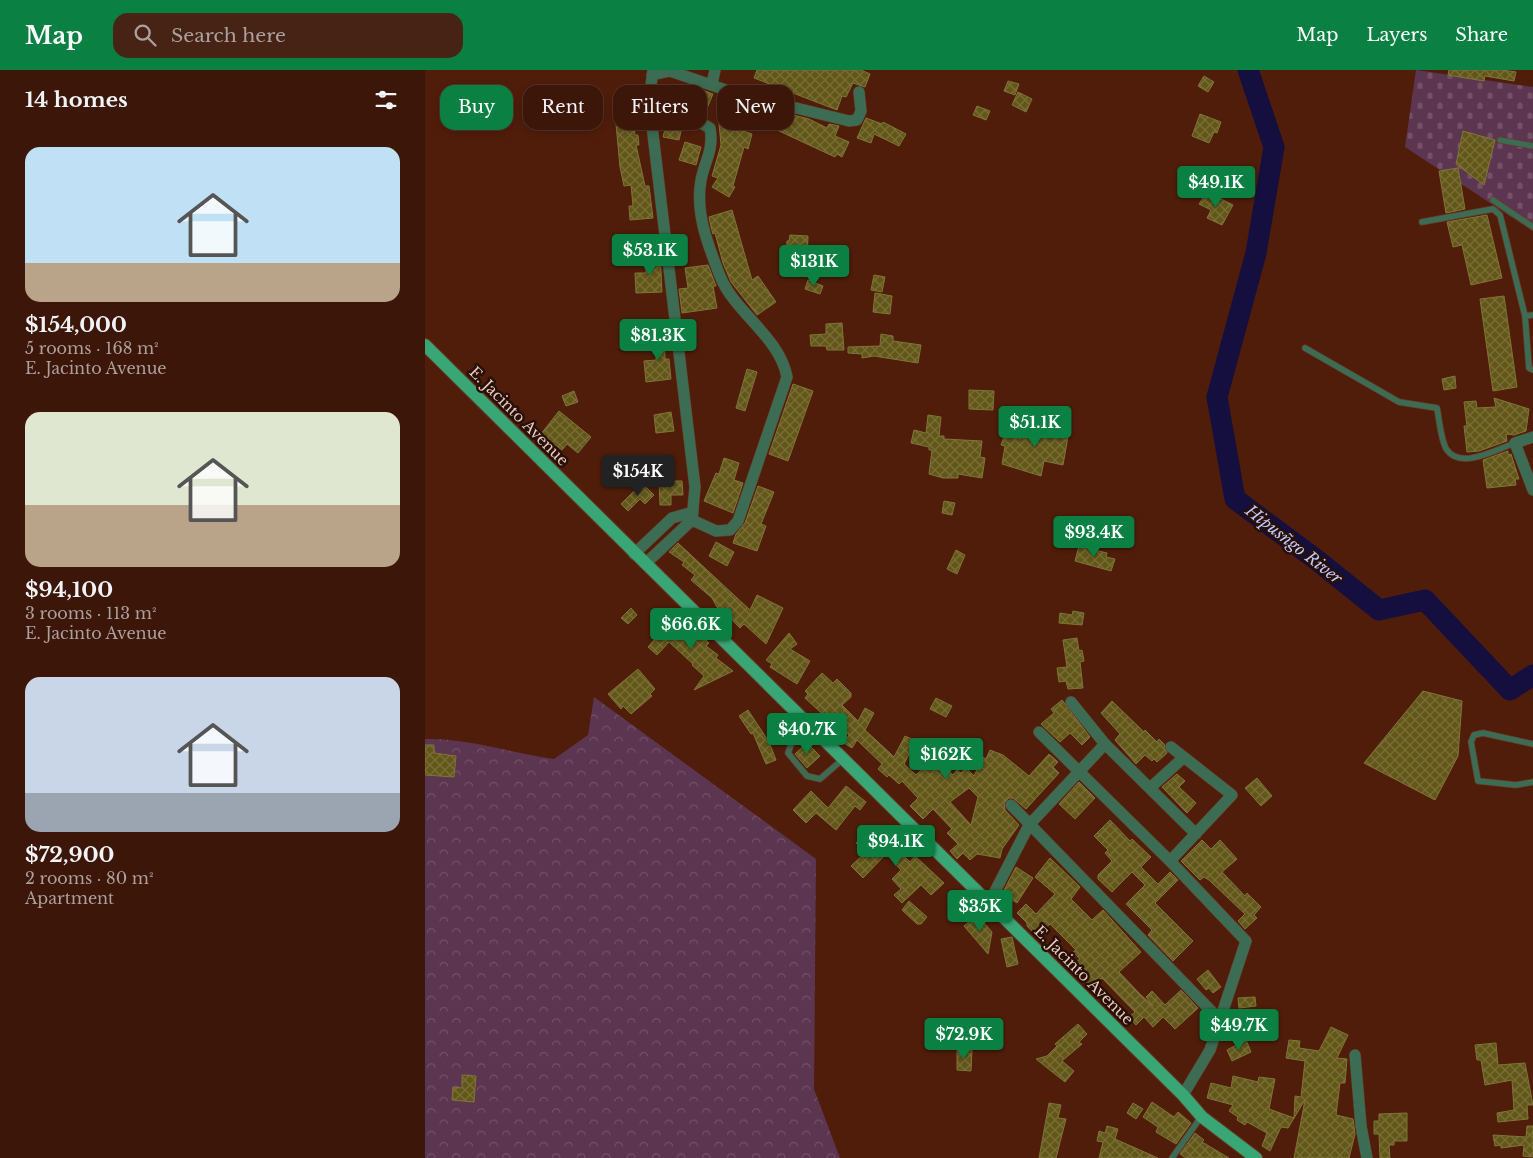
<!DOCTYPE html>
<html lang="en">
<head>
<meta charset="utf-8">
<style>
	:root { --surface:#3c1608; --page:#472316; --text:#f1f3f6; --muted:#ac9f9c; --line:#553529; --accent:#0b8043 }
	body { margin:0; font-family:"Libre Baskerville",serif; background:var(--page); color:var(--text); height:100vh; display:flex; flex-direction:column; font-size:19px; white-space:nowrap }
	* { box-sizing:border-box; margin:0 }
	p { font-size:16px; color:var(--muted) }
	.icon { flex:none; width:28px; height:28px; fill:none; stroke:currentColor; stroke-width:2; stroke-linecap:round; stroke-linejoin:round }
	.map { position:relative; flex:1; overflow:hidden }
	.panel { display:flex; flex-direction:column; background:var(--surface); width:425px }
	.panel>* { flex:none }
	.banner { position:absolute; left:15px; top:15px; width:475px; height:45px; display:flex; gap:10px }
	.price { position:absolute; translate:-50% -42px; padding:0 11px; border-radius:5px; background:var(--accent); color:#fff; font-size:16px; line-height:32px; filter:drop-shadow(0 1px 2px #0008) }
	.price::after { content:''; position:absolute; left:50%; top:30px; width:15px; height:11px; margin-left:-8px; background:inherit; clip-path:polygon(0 0,100% 0,50% 100%) }
	.price.current { background:#222; color:#fff }
	ul { padding:0; list-style:none }
	li { display:grid; align-content:center; gap:10px; height:265px; padding:0 25px }
	li span { display:grid; place-items:center; height:155px; border-radius:15px; color:#555 }
	li>.icon { margin-inline-start:auto }
	span .icon { width:90px; height:90px; fill:#fffc; stroke-width:1 }
	li b { font-size:21px }
	h2 { display:flex; justify-content:space-between; align-items:center; height:60px; padding:0 25px; font-size:21px }
	.tag { padding:0 18px; border-radius:15px; background:var(--surface); box-shadow:0 2px 8px #0003,0 0 0 1px var(--line); font-size:18px; line-height:45px }
	.tag.current { background:var(--accent); color:#fff }
	header { display:flex; align-items:center; gap:30px; box-sizing:border-box; height:70px; padding:0 25px; background:var(--accent); color:#fff }
	header strong { font-size:24px }
	nav { display:flex; gap:28px; margin-inline-start:auto; font-size:18px }
	.search { width:350px; height:45px; background:var(--page); display:flex; align-items:center; gap:12px; box-sizing:border-box; padding:0 18px; border-radius:15px; color:var(--muted); font-size:19px }
	main { display:flex; flex:1; min-height:0 }
	.map>svg:first-child { display:block }
	.forest { fill:url(#forest-crowns) }
	.cemetery { fill:url(#cemetery-stones) }
	.lines { fill:none; stroke-linecap:round; stroke-linejoin:round }
	.river { stroke:#140f3f; stroke-width:21 }
	.building { fill:url(#building-cross-hatch); stroke:#7f7538; fill-rule:evenodd }
	.service-casing { stroke:#693927; stroke-width:7 }
	.minor-casing { stroke:#693927; stroke-width:12 }
	.primary-casing { stroke:#693927; stroke-width:14 }
	.service { stroke:#3c6c53; stroke-width:5.5 }
	.minor { stroke:#3c6c53; stroke-width:11 }
	.primary { stroke:#39a675; stroke-width:12 }
	.labels { text-anchor:middle; dominant-baseline:central; stroke-width:5; stroke-linejoin:round; paint-order:stroke }
	.street-label { font-size:15px; fill:#ebcabe; stroke:#271008 }
	.water-label { font-size:16px; font-style:italic; fill:#c3c9fb; stroke:#271008 }
</style>
</head>
<body>
<header>
<strong>Map</strong>
<div class="search"><svg class="icon" aria-label="search" viewBox="0 0 24 24"><circle cx="10" cy="10" r="6"/><path d="M15 15l6 6"/></svg>Search here</div>
<nav><a>Map</a><a>Layers</a><a>Share</a></nav>
</header>
<main>
<section class="panel">
<h2>14 homes<svg class="icon" aria-label="filters" viewBox="0 0 24 24"><path d="M4 7h16M4 17h16"/><circle cx="9" cy="7" r="2"/><circle cx="15" cy="17" r="2"/></svg></h2>
<ul>
<li><span style="background:linear-gradient(#bfe0f5 75%,#b9a48a 0)"><svg class="icon" aria-label="home" viewBox="0 0 24 24"><path d="M3 11l9-7 9 7M6 9v11h12V9"/></svg></span><div><b>$154,000</b><p>5 rooms · 168 m²</p><p>E. Jacinto Avenue</p></div></li>
<li><span style="background:linear-gradient(#dfe7d0 60%,#b9a48a 0)"><svg class="icon" aria-label="home" viewBox="0 0 24 24"><path d="M3 11l9-7 9 7M6 9v11h12V9"/></svg></span><div><b>$94,100</b><p>3 rooms · 113 m²</p><p>E. Jacinto Avenue</p></div></li>
<li><span style="background:linear-gradient(#c9d6e8 75%,#9aa5b1 0)"><svg class="icon" aria-label="home" viewBox="0 0 24 24"><path d="M3 11l9-7 9 7M6 9v11h12V9"/></svg></span><div><b>$72,900</b><p>2 rooms · 80 m²</p><p>Apartment</p></div></li>
</ul>
</section>
<div class="map">
<svg width="1108" height="1088" viewBox="0 0 1108 1088">
	<defs>
		<pattern id="forest-crowns" width="20" height="18" patternUnits="userSpaceOnUse" patternTransform="scale(1.25)"><rect width="20" height="18" fill="#5c3550"/><path d="M2 6a3 3 0 1 1 6 0M12 15a3 3 0 1 1 6 0" fill="none" stroke="#745167"/></pattern>
		<pattern id="cemetery-stones" width="16" height="16" patternUnits="userSpaceOnUse" patternTransform="scale(1.25)"><rect width="16" height="16" fill="#5c3550"/><path d="M2 7V4a2 2 0 0 1 4 0v3zM10 15v-3a2 2 0 0 1 4 0v3z" fill="#745167"/></pattern>
		<pattern id="building-cross-hatch" width="8" height="8" patternUnits="userSpaceOnUse" patternTransform="scale(1.25)"><rect width="8" height="8" fill="#625718"/><path d="M0 0l8 8M0 8l8-8" fill="none" stroke="#796e38"/></pattern>
	</defs>
	<rect width="100%" height="100%" fill="#501d0a"/>
	<path class="forest" d="M169 627 391 789 389 1019 415 1088H0V669C44 668 86 683 129 689L163 665Z"/>
	<path class="cemetery" d="M991 0 1108 17V161L980 77Z"/>
	<g class="lines">
		<path class="river" d="M823 0 849 77 831 183 792 327 810 429 893 491 954 540 1000 530 1085 620 1108 605"/>
	</g>
	<path class="building" d="M332 0H436L445 4 440 17 428 13 421 27 417 26 412 40 329 8Z
		M1024 0H1077L1091 2 1089 11 1060 6 1059 11 1023 5Z
		M779 6 789 12 783 22 773 16Z
		M583 11 594 14 590 25 579 21Z
		M277 20 288 24 280 43 268 38Z
		M593 22 607 29 601 42 587 35Z
		M552 36 565 41 561 50 548 45Z
		M208 42 210 65H213L214 75H211L220 116H224L228 148 205 150 204 136H208L206 115 199 116 195 97 190 43Z
		M775 44 796 52 792 63 789 62 784 73 767 66Z
		M368 45 384 49 402 58 404 54 414 56 410 66 424 72 417 87 412 84 410 87 354 61 361 46 366 48Z
		M441 48 457 54 458 52 481 64 474 76 449 64 446 73 432 68Z
		M294 53 327 64 323 79 319 77 308 116 310 117 304 127 287 117 293 108 287 106 296 75Z
		M241 55 257 57 254 70 238 67Z
		M1038 61 1070 70 1059 115 1031 94Z
		M260 72 276 77 271 95 254 90Z
		M1033 98 1040 139 1021 143 1014 101Z
		M782 122 808 135 797 155 782 148 786 140 774 134Z
		M307 140 327 210 333 206 351 232 332 245 306 212 298 193 290 163 288 164 286 157 284 147Z
		M1062 145 1077 208 1046 215 1037 175 1028 177 1022 152Z
		M365 165 383 166 382 189 361 188 362 171H364Z
		M235 183 237 222 211 223 210 203H221L220 184Z
		M283 195 291 216H288L292 238 257 243 254 219 263 218 260 198Z
		M449 205 460 207 457 222 446 220Z
		M383 210 398 216 395 224 380 219Z
		M450 223 467 226 465 244 448 242Z
		M1079 226 1092 317 1068 321 1055 229Z
		M417 253 419 280H402L401 276H386L385 265 401 264V254Z
		M230 259H239L240 289H244L246 309 221 312 219 291 231 290Z
		M456 264 468 266V271L496 275 493 293 449 286 437 288V284L423 283V277L455 276Z
		M322 299 332 302 320 341 311 338Z
		M1030 306 1031 318 1019 320 1017 309Z
		M368 314 388 321 363 391 344 384Z
		M544 320 569 321 568 340 544 339Z
		M149 321 153 332 141 336 137 326Z
		M1069 328 1104 339 1101 361 1089 365 1081 364 1082 371 1054 381 1042 382 1039 356H1042L1039 332 1051 331 1052 338 1071 337Z
		M134 341 166 367 153 383 142 374 137 380 116 364Z
		M246 342 249 361 231 363 229 345Z
		M503 345 516 347 514 366H519V369L557 371 555 387 560 388 557 408 533 404V408H518L504 404 507 380H504V377L486 373 489 360 501 363Z
		M598 352 626 355 625 360 644 361 638 395 619 391 616 406 577 394 580 376 576 375 580 364 596 369Z
		M1083 381V385L1086 384 1094 409H1090L1091 415 1062 418 1058 390Z
		M299 388 314 393 309 410 318 413 308 443 279 431 291 403 294 404Z
		M234 411H257L258 425H246V435H235Z
		M217 413 229 425 220 434 215 429 203 441 196 434Z
		M333 416 349 422 336 454 341 456 332 481 308 473 311 464 320 453Z
		M519 431 530 433 527 445 517 443Z
		M291 472 309 482 302 496 284 486Z
		M253 473 325 540 332 525 358 538 341 574 319 554 315 558 305 548 304 549 292 537 287 528 266 510 270 505 257 495 259 492 244 482Z
		M654 476 682 483 681 487 690 489 686 501 650 491Z
		M531 480 540 485 532 504 522 499Z
		M206 538 212 545 203 554 196 548Z
		M648 541 659 543 657 555 634 553 635 543 647 545Z
		M252 544 284 573 281 576 293 585 291 588 308 601 269 620 279 606 267 595 268 594 244 572 232 585 223 577Z
		M364 563 372 574 365 579 385 591 372 614 345 597 347 594 341 590Z
		M652 568 654 581 657 580 659 591 655 592 658 618 643 619 641 611 634 612 632 598 642 597 638 570Z
		M213 599 230 619 225 624 227 626 206 644 198 636 196 639 183 624Z
		M397 603 408 613 412 609 426 623V627L417 635 433 651 440 638 449 643 440 660 466 684 469 687 480 666 491 671 479 694 491 705 510 687 528 705 532 700 536 703 541 698 549 706 558 687 561 689 565 680 578 685 604 706 624 684 633 692 628 697 634 703 601 739 588 728H584L579 733 580 740 594 755 577 779 575 788 552 784 545 790 538 783 532 789 525 781 533 774 522 763 527 759 508 739 498 749 485 736 493 728 477 711 474 714 464 705 462 707 453 699 457 694 432 670 427 678 419 673 424 665 407 649 405 651 380 628 383 624 380 621ZM544 718 553 727 546 755 525 732Z
		M998 621 1037 631 1033 686 1010 730 939 693Z
		M511 628 527 636 521 647 505 639Z
		M637 630 665 667 657 675 645 663 635 672 616 654 629 643 626 639Z
		M687 631 719 662 720 660 732 672 734 669 739 674 742 683 732 692 729 689 727 691 720 685 711 694 690 670 695 664 676 643Z
		M323 640 344 672 351 690 341 694 328 663 326 664 314 646Z
		M382 673 395 686 382 698 370 684Z
		M0 675H9V683L31 686 29 707 0 705Z
		M752 704 760 711 754 717 771 733 762 743 737 717Z
		M832 708 847 726 836 736 820 718Z
		M654 712 670 728 650 749 634 734Z
		M421 716 441 732 435 740 430 736 411 760 391 743 381 753 368 740 386 721 403 738Z
		M685 750 705 771 707 769 726 787 716 797 733 814 745 802 753 810 730 833 768 871 748 891 723 865 727 860 701 834 720 815 707 802 687 822 673 809V805L687 791 680 783 683 780 669 766Z
		M446 759 461 774 464 771 485 792 490 786 519 813 506 825 496 815 477 833 469 825 476 819 467 809 476 800 461 784 438 808 426 796 441 782 431 773Z
		M777 770 786 779 795 770 812 789 797 802 820 826 822 823 836 837 829 845 832 848 820 859 813 851 820 844 784 810 779 807 775 810 756 791Z
		M625 788 655 817 646 829 667 850 678 840 716 882 694 902 715 924 728 936 721 927 727 921 740 935 756 920 773 938 750 959 738 947 728 957 719 947 711 955 704 947 710 942 677 908 667 918 658 909 662 905 650 893 655 889 648 882 651 880 625 854 612 866 602 856V853L592 843 601 834 611 844 630 824 610 807Z
		M591 797 608 808 592 833 577 824Z
		M484 831 502 847 496 854H492L477 840Z
		M552 845 567 862 563 884 539 856Z
		M587 867 593 894 582 897 576 869Z
		M783 900 796 917 788 923 784 918 781 920 772 909Z
		M830 927 831 936 814 938 813 928Z
		M653 954 662 964 654 972 657 974 637 991 649 1001 640 1012 611 989 622 986 632 976 630 974Z
		M906 957 923 965 912 988 922 989 920 1013H915L911 1045 928 1049 930 1064 924 1088H869L880 1030 869 1048 870 1026 876 1027 880 991 861 988 864 970 875 971 874 978 894 981Z
		M821 970 826 982 807 991 802 980Z
		M1071 973 1073 995 1100 993 1108 1035H1102L1103 1049 1073 1052 1072 1043 1089 1040 1087 1010 1060 1015 1056 990H1052L1050 975Z
		M532 979 547 980 546 1001 532 1000Z
		M37 1005 51 1006 49 1032 27 1030 28 1017 37 1018Z
		M808 1006 833 1012 834 1007 850 1009 844 1039 869 1048 863 1058 856 1057 845 1081 837 1076 842 1063 822 1052 820 1055 812 1050 813 1047 804 1041 808 1035 782 1028 786 1013 806 1018Z
		M727 1032 749 1047 753 1042 766 1053 751 1074 731 1062 733 1057 718 1047Z
		M624 1033 636 1035 633 1048 641 1049 631 1088H614Z
		M708 1033 718 1039 711 1049 702 1043Z
		M982 1043V1071H969V1075H964L965 1088H955L954 1064H949V1051H954V1044Z
		M682 1056 693 1059 690 1069 733 1088H674L678 1072 672 1071 674 1061 680 1063Z
		M1102 1056H1108V1087L1098 1086 1099 1075 1076 1078V1075L1070 1076 1068 1065 1101 1067Z
		M770 1063 779 1070 777 1072 804 1088H761L755 1084Z"/>
	<g class="lines">
		<g class="service-casing">
			<path id="service" d="M1075 70 1108 76
				M1068 130 1108 157
				M997 152 1068 139 1075 145 1100 246 1108 245
				M1100 246 1104 298 1108 300
				M880 278 974 332 1012 338C1014 348 1016 372 1022 380 1036 400 1072 379 1090 373
				M382 654 368 669 363 683 382 706 395 709 418 689
				M1108 674 1058 663 1049 665 1046 672 1053 711 1091 715 1108 712
				M747 1088 776 1047"/>
		</g>
		<g class="minor-casing">
			<path id="minor" d="M227 5 245 1 342 34 359 35 424 51 432 50 436 41 434 22
				M287 14 290 0
				M227 46 274 52 285 58C289 80 280 90 276 110 270 143 283 175 295 206 309 242 355 267 362 307L313 451 305 460 291 461 267 450
				M1108 367 1090 373 1108 420
				M209 484 247 448 268 442
				M220 494 267 450 270 417 227 56 225 23 228 0
				M646 632 680 674 771 764
				M614 662 745 791 821 871 785 980 758 1025
				M725 718 758 688
				M586 735 795 950
				M745 791 807 725 746 677
				M564 833 604 755 680 674
				M930 985 936 1056 942 1088"/>
		</g>
		<g class="primary-casing">
			<path id="primary" d="M0 275 758 1025 777 1047 831 1088"/>
		</g>
		<use href="#service" class="service"/>
		<use href="#minor" class="minor"/>
		<use href="#primary" class="primary"/>
	</g>
	<g class="labels">
		<g class="street-label">
			<text transform="translate(94 346) rotate(45)">E. Jacinto Avenue</text>
			<text transform="translate(659 905) rotate(45)">E. Jacinto Avenue</text>
		</g>
		<g class="water-label">
			<text transform="translate(869 474) rotate(38)">Hipusñgo River</text>
		</g>
	</g>
</svg>
<b class="price" style="left:791px;top:138px">$49.1K</b>
<b class="price" style="left:225px;top:206px">$53.1K</b>
<b class="price" style="left:389px;top:217px">$131K</b>
<b class="price" style="left:233px;top:291px">$81.3K</b>
<b class="price" style="left:610px;top:378px">$51.1K</b>
<b class="price current" style="left:213px;top:427px">$154K</b>
<b class="price" style="left:669px;top:488px">$93.4K</b>
<b class="price" style="left:266px;top:580px">$66.6K</b>
<b class="price" style="left:382px;top:685px">$40.7K</b>
<b class="price" style="left:521px;top:710px">$162K</b>
<b class="price" style="left:471px;top:797px">$94.1K</b>
<b class="price" style="left:555px;top:862px">$35K</b>
<b class="price" style="left:814px;top:981px">$49.7K</b>
<b class="price" style="left:539px;top:990px">$72.9K</b>
<div class="banner">
<a class="tag current">Buy</a>
<a class="tag">Rent</a>
<a class="tag">Filters</a>
<a class="tag">New</a>
</div>
</div>
</main>
</body>
</html>
